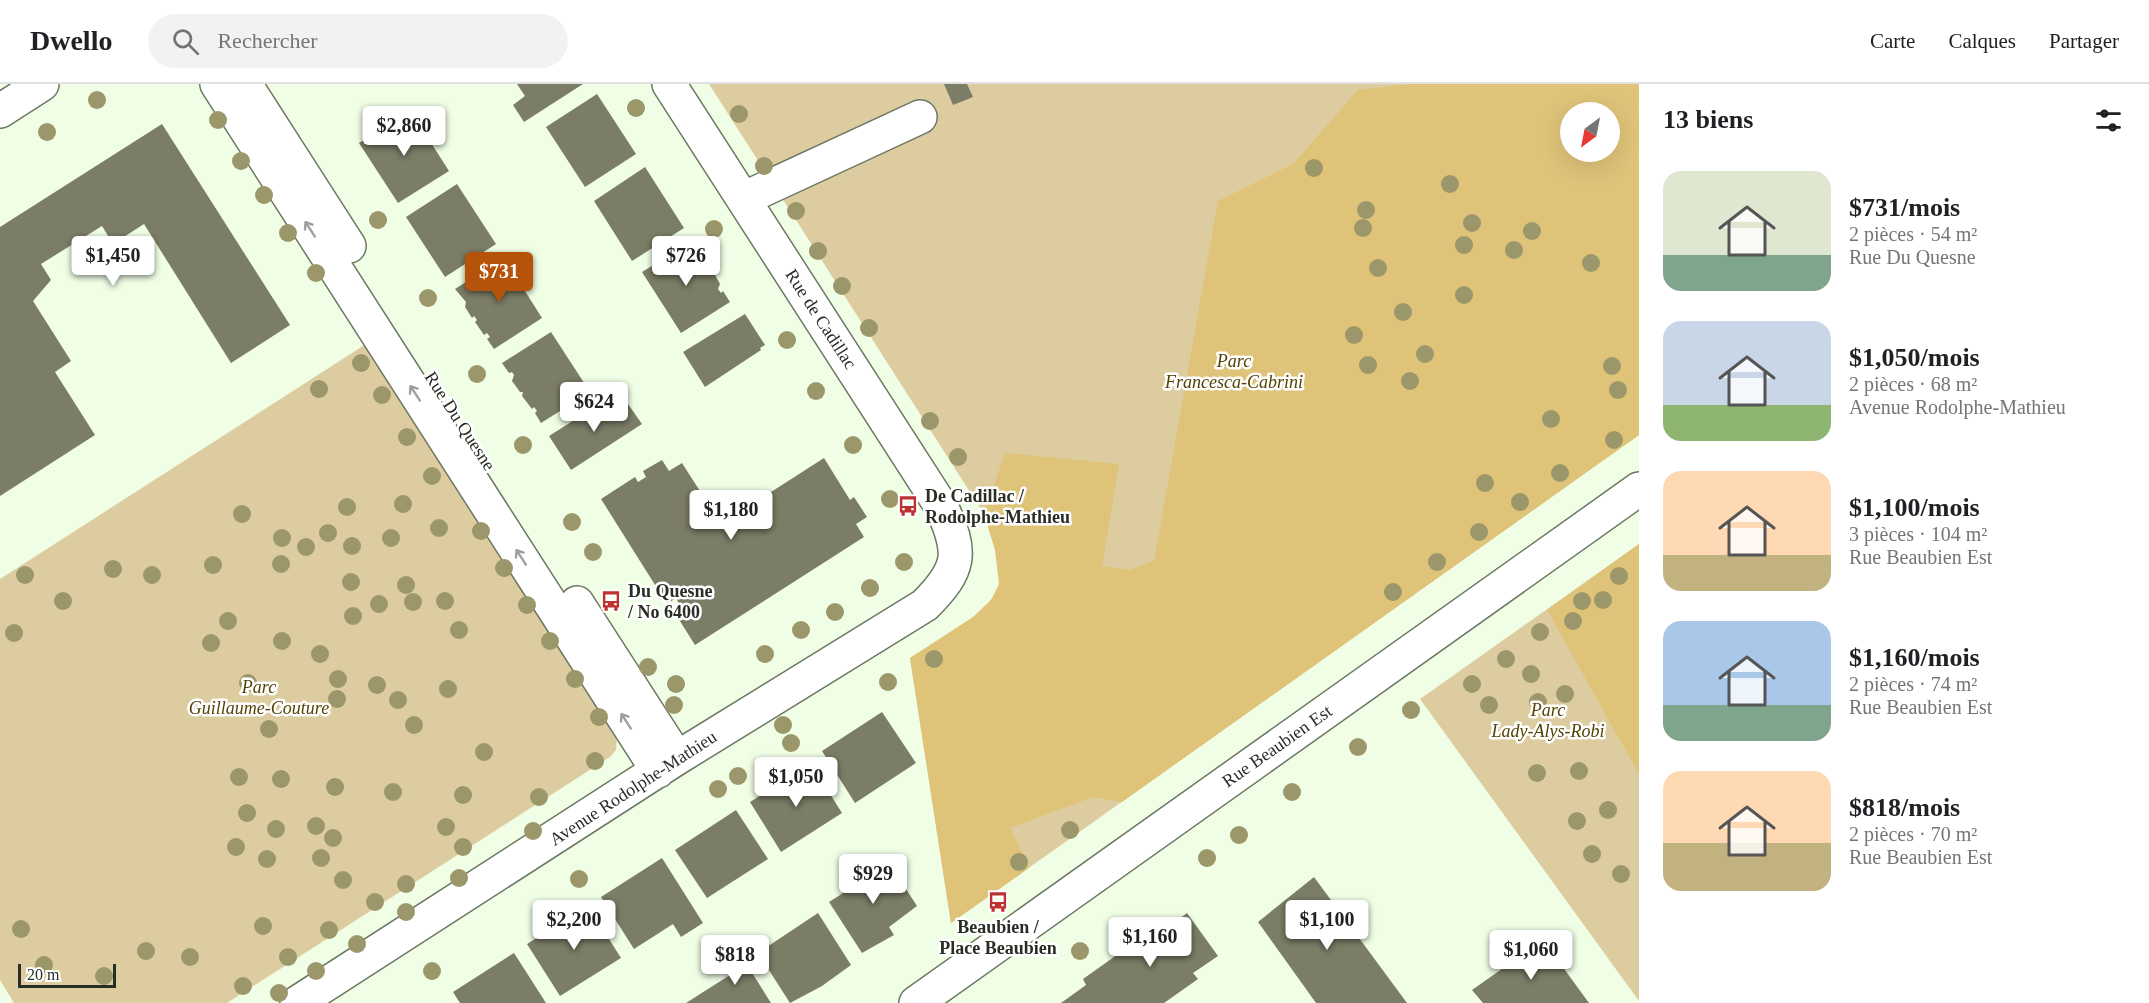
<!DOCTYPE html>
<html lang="fr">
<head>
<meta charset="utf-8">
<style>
	:root { --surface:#fff; --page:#f2f2f2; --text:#202124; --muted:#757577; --line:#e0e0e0; --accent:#b45309 }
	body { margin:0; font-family:"Times New Roman",serif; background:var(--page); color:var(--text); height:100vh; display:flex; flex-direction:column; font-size:22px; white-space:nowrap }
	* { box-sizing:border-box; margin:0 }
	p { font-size:20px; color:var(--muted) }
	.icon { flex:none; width:33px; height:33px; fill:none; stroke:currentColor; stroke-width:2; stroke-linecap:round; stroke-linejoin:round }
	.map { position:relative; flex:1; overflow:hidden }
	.panel { display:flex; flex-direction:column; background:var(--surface); width:510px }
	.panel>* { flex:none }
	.needle { width:39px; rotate:212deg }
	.buttons { position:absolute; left:1560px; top:18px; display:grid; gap:12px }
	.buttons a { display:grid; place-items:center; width:60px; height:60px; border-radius:50%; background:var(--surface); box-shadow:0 6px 24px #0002; font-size:30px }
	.scale { position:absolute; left:18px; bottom:15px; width:98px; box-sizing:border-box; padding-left:6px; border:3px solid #282d25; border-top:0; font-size:16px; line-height:21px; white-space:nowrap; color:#282d25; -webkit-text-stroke:4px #fff; paint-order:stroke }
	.price { position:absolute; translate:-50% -51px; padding:0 14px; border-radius:6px; background:#fff; color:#222; font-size:20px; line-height:39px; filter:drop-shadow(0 2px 3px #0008) }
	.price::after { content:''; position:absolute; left:50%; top:36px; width:18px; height:14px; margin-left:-9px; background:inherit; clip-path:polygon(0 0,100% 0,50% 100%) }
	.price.selected { background:var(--accent); color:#fff }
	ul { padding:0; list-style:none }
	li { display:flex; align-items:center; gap:18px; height:150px; padding:0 24px }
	li span { display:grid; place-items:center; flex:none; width:168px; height:120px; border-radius:18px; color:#555 }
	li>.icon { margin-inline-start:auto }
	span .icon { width:72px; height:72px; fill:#fffc; stroke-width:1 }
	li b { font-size:26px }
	h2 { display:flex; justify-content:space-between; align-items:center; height:72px; padding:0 24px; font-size:26px }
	header { display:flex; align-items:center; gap:36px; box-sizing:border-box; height:84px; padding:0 30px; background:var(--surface); border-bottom:2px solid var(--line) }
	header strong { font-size:28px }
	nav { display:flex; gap:33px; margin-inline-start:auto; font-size:21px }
	.search { width:420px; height:54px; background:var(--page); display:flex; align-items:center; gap:15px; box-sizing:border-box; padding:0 21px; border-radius:33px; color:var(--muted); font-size:22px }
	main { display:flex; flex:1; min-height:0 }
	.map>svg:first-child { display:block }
	.green { fill:#ddcca0; fill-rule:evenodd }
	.forest { fill:#dfc379; fill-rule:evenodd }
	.building { fill:#7c7d66 }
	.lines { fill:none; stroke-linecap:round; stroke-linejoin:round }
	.minor-casing { stroke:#6c7863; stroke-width:36 }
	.minor { stroke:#fff; stroke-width:33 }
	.tree { fill:#9b976a }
	.oneway { stroke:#9ea09d }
	.labels { text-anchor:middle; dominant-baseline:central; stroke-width:5; stroke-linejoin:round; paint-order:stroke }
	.street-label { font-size:18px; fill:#282d25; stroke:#fff }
	.park-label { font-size:18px; font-style:italic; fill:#554204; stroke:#fff }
	.poi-label { font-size:18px; font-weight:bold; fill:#282d25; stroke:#fff; text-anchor:start }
</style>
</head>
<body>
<header>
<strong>Dwello</strong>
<div class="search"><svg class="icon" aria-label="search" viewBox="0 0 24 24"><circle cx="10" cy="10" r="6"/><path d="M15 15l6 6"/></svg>Rechercher</div>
<nav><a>Carte</a><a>Calques</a><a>Partager</a></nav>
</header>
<main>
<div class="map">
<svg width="1639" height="919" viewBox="0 0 1639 919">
	<rect width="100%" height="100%" fill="#f0fee6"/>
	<path class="green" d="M709 0H1639V351L951 839 910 574C933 559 997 527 999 498 1000 475 991 452 984 430ZM1570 28H1610V68H1570Z
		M366 260 617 652 616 666 610 673 227 919H14L0 896V495Z
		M1639 460V917L1420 615Z"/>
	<path class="forest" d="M1411 0H1639V351L1122 718 1093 713 1010 744 1029 784 951 839 910 574 973 533 991 516 999 500 995 466 984 430 1005 369 1119 380 1102 482 1129 486 1154 477 1218 117 1293 80 1358 6ZM1610 28V68H1570V28Z
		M1639 460V690L1547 526Z"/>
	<path class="building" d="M517 0H583L524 38 513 21 525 12Z
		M944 0H967L973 13 953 21Z
		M597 10 636 70 585 103 546 43Z
		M410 26 449 87 398 119 359 59Z
		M162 40 290 241 231 279 144 140 113 160 102 142 41 180 51 196 33 217 71 277 55 288 95 351 0 412V143Z
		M645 83 684 144 632 177 594 117Z
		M457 100 496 160 445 193 406 133Z
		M691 158 698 168 696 169 698 173 703 174 710 184 708 188 711 191 714 189 720 200 718 205 721 209 723 207 730 218 681 249 642 188Z
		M504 174 542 234 494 265 487 255 490 253 487 249 484 251 475 238 477 236 474 232 472 234 465 223 466 218 455 205Z
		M745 230 765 261 760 264 761 266 705 303 683 268Z
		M551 248 590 308 541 339 535 329 537 327 534 323 532 325 522 312 523 308H520L512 297 514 291 512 288 509 289 502 279Z
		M606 316 614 328 628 320 642 340 571 386 549 352Z
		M824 374 850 416 854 413 867 433 856 440 864 453 695 561 673 526 680 522 676 514 667 520 601 415 635 393 638 398 646 393 643 387 662 376 669 387 682 379 721 440Z
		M882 628 916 679 855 719 822 667Z
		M811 680 842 729 781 768 750 718Z
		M736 726 768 775 707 814 675 766Z
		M884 771 917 822 889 843 894 851 862 869 829 818 859 799 854 791Z
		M662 774 703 839 681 853 673 840 634 865 601 813Z
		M1314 793 1407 919H1316L1258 838Z
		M588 822 621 874 560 912 527 860Z
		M818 829 851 881 822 902 790 919 758 869Z
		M1187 829 1218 872 1193 889 1198 895 1164 919H1061L1086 901 1083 895 1159 841 1163 847Z
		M1543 856 1589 919H1483L1472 906Z
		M744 868 752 882 749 884 771 919H686L730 891 723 881Z
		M514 869 546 919H460L453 908Z"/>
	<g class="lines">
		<g class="minor-casing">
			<path id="minor" d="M217 0 658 687
				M245 0 349 162
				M0 27 42 0
				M743 115 920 33
				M577 519 677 674
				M297 919 677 674 925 521C961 485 963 469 941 422L669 0
				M916 919 1639 405"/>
		</g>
		<use href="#minor" class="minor"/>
	</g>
	<g class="tree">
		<circle cx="97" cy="16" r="9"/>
		<circle cx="636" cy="24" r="9"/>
		<circle cx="739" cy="30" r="9"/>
		<circle cx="218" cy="36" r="9"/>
		<circle cx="47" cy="48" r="9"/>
		<circle cx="241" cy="77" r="9"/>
		<circle cx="764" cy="82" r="9"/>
		<circle cx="1314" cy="84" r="9"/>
		<circle cx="1450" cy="100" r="9"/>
		<circle cx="264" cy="111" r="9"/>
		<circle cx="1366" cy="126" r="9"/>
		<circle cx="796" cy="127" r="9"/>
		<circle cx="378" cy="136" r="9"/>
		<circle cx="1472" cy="139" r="9"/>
		<circle cx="1363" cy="144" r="9"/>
		<circle cx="714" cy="145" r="9"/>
		<circle cx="1532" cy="147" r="9"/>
		<circle cx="288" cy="149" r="9"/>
		<circle cx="1464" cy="161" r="9"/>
		<circle cx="1514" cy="166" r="9"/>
		<circle cx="818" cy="167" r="9"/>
		<circle cx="1591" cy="179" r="9"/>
		<circle cx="1378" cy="184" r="9"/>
		<circle cx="316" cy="189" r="9"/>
		<circle cx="842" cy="202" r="9"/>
		<circle cx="1464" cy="211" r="9"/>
		<circle cx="428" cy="214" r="9"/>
		<circle cx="1403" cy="228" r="9"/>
		<circle cx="869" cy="244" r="9"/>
		<circle cx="1354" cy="251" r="9"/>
		<circle cx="787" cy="256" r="9"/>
		<circle cx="1425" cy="270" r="9"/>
		<circle cx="361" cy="279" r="9"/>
		<circle cx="1368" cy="281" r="9"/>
		<circle cx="1612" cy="282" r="9"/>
		<circle cx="477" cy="290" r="9"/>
		<circle cx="1410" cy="297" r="9"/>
		<circle cx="319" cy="305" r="9"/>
		<circle cx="1618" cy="306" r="9"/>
		<circle cx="816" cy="307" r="9"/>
		<circle cx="382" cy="311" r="9"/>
		<circle cx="1551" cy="335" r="9"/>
		<circle cx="930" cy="337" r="9"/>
		<circle cx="407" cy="353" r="9"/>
		<circle cx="1614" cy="356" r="9"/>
		<circle cx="523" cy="361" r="9"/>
		<circle cx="853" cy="361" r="9"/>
		<circle cx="958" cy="373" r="9"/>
		<circle cx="1560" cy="389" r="9"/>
		<circle cx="432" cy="392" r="9"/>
		<circle cx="1485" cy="399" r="9"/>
		<circle cx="890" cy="415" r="9"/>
		<circle cx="1520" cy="418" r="9"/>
		<circle cx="403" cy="420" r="9"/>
		<circle cx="347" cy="423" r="9"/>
		<circle cx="242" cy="430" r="9"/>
		<circle cx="572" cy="438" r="9"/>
		<circle cx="439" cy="444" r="9"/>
		<circle cx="481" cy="447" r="9"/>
		<circle cx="1479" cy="448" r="9"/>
		<circle cx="328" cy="449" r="9"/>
		<circle cx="282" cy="454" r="9"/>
		<circle cx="391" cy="454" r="9"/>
		<circle cx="352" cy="462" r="9"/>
		<circle cx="306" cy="463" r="9"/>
		<circle cx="593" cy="468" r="9"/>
		<circle cx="904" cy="478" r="9"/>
		<circle cx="1437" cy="478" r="9"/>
		<circle cx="281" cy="480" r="9"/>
		<circle cx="213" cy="481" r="9"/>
		<circle cx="504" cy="484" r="9"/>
		<circle cx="113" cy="485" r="9"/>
		<circle cx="25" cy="491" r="9"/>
		<circle cx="152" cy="491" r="9"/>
		<circle cx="1619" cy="492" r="9"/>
		<circle cx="351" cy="498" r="9"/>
		<circle cx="406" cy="501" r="9"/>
		<circle cx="870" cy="504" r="9"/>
		<circle cx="1393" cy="508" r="9"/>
		<circle cx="1603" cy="516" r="9"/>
		<circle cx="63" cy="517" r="9"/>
		<circle cx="445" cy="517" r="9"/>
		<circle cx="1582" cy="517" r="9"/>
		<circle cx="413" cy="518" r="9"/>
		<circle cx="379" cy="520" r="9"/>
		<circle cx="527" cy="521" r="9"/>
		<circle cx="835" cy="528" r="9"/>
		<circle cx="353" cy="532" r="9"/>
		<circle cx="228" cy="537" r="9"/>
		<circle cx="1573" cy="537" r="9"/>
		<circle cx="459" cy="546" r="9"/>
		<circle cx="801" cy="546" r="9"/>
		<circle cx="1540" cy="548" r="9"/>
		<circle cx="14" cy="549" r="9"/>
		<circle cx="282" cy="557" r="9"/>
		<circle cx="550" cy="557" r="9"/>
		<circle cx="211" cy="559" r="9"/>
		<circle cx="320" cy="570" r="9"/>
		<circle cx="765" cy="570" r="9"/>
		<circle cx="934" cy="575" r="9"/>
		<circle cx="1506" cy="575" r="9"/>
		<circle cx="648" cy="583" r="9"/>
		<circle cx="1531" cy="590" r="9"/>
		<circle cx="338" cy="595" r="9"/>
		<circle cx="575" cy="595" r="9"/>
		<circle cx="888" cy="598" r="9"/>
		<circle cx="248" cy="599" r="9"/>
		<circle cx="676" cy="600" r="9"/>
		<circle cx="1472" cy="600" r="9"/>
		<circle cx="377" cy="601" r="9"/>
		<circle cx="448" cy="605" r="9"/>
		<circle cx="1565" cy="610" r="9"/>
		<circle cx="337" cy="615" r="9"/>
		<circle cx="398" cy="616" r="9"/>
		<circle cx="1538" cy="618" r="9"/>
		<circle cx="674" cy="621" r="9"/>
		<circle cx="1489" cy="621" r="9"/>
		<circle cx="1411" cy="626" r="9"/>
		<circle cx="599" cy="633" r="9"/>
		<circle cx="414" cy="641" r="9"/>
		<circle cx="783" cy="641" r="9"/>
		<circle cx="269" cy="645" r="9"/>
		<circle cx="791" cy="659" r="9"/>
		<circle cx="1358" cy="663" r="9"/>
		<circle cx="484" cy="668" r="9"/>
		<circle cx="595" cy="677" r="9"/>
		<circle cx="1579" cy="687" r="9"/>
		<circle cx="1537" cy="689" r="9"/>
		<circle cx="738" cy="692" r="9"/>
		<circle cx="239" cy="693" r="9"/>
		<circle cx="281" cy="695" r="9"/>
		<circle cx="335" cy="703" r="9"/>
		<circle cx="718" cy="705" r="9"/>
		<circle cx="393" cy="708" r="9"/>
		<circle cx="1292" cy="708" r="9"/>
		<circle cx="463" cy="711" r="9"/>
		<circle cx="539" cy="713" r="9"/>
		<circle cx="1608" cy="726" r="9"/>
		<circle cx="247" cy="729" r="9"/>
		<circle cx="1577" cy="737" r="9"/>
		<circle cx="316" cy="742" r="9"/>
		<circle cx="446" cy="743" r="9"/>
		<circle cx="276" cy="745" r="9"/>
		<circle cx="1070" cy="746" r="9"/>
		<circle cx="533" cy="747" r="9"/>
		<circle cx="1239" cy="751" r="9"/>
		<circle cx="333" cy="754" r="9"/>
		<circle cx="236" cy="763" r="9"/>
		<circle cx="463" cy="763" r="9"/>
		<circle cx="1592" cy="770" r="9"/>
		<circle cx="321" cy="774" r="9"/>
		<circle cx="1207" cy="774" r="9"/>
		<circle cx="267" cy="775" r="9"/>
		<circle cx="1019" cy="778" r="9"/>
		<circle cx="1621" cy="790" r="9"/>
		<circle cx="459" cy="794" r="9"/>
		<circle cx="579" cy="795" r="9"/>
		<circle cx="343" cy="796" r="9"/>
		<circle cx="406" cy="800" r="9"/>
		<circle cx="375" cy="818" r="9"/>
		<circle cx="406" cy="828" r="9"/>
		<circle cx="263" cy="842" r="9"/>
		<circle cx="1119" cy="842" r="9"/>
		<circle cx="21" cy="845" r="9"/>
		<circle cx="329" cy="846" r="9"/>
		<circle cx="357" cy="860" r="9"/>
		<circle cx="146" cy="867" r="9"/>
		<circle cx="1080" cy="867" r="9"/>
		<circle cx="190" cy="873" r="9"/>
		<circle cx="288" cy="873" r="9"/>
		<circle cx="44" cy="881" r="9"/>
		<circle cx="316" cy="887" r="9"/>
		<circle cx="432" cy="887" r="9"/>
		<circle cx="104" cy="892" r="9"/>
		<circle cx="243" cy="902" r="9"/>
		<circle cx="279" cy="909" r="9"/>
	</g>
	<defs><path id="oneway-shaft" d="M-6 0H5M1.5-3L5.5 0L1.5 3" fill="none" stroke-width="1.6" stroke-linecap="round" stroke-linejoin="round" transform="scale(1.5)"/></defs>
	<g class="oneway">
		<use href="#oneway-shaft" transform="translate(310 145) rotate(-123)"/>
		<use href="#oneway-shaft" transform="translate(415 309) rotate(-123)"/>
		<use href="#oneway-shaft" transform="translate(521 473) rotate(-123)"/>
		<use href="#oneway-shaft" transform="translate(626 637) rotate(-123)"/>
	</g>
	<defs>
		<g id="bus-bare" transform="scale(1.62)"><path d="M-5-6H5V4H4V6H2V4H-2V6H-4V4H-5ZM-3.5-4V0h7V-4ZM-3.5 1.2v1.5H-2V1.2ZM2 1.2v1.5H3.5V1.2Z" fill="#bf3031" stroke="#fff" stroke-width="2.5" paint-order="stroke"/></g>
	</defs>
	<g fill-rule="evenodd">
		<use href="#bus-bare" x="908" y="422"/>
		<use href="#bus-bare" x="611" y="517"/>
		<use href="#bus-bare" x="998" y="818"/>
	</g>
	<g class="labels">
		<g class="street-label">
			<text transform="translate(821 235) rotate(57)">Rue de Cadillac</text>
			<text transform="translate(460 337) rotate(57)">Rue Du Quesne</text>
			<text transform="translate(1277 662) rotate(-35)">Rue Beaubien Est</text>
			<text transform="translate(633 704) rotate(-33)">Avenue Rodolphe-Mathieu</text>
		</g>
		<g class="park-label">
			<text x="1234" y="277">Parc<tspan x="1234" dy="21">Francesca-Cabrini</tspan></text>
			<text x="259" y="603">Parc<tspan x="259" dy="21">Guillaume-Couture</tspan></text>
			<text x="1548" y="626">Parc<tspan x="1548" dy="21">Lady-Alys-Robi</tspan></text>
		</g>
		<g class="poi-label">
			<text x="925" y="412">De Cadillac /<tspan x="925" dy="21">Rodolphe-Mathieu</tspan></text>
			<text x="628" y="507">Du Quesne<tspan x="628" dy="21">/ No 6400</tspan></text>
			<text x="998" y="843" text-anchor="middle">Beaubien /<tspan x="998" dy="21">Place Beaubien</tspan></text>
		</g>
	</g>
</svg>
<div class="buttons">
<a><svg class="needle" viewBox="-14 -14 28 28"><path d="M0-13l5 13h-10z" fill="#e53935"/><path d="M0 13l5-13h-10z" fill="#757577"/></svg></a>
</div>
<div class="scale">20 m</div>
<b class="price" style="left:404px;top:73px">$2,860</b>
<b class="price" style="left:113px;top:203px">$1,450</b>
<b class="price" style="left:686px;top:203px">$726</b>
<b class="price selected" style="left:499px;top:219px">$731</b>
<b class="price" style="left:594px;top:349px">$624</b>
<b class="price" style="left:731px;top:457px">$1,180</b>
<b class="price" style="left:796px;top:724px">$1,050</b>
<b class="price" style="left:873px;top:821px">$929</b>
<b class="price" style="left:574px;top:867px">$2,200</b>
<b class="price" style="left:1327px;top:867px">$1,100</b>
<b class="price" style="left:1150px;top:884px">$1,160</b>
<b class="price" style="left:1531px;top:897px">$1,060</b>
<b class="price" style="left:735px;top:902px">$818</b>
</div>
<section class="panel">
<h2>13 biens<svg class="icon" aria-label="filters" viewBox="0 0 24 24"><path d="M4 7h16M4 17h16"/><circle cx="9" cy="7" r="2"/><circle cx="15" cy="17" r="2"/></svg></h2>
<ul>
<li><span style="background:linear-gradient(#dfe7d0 70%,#7fa58c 0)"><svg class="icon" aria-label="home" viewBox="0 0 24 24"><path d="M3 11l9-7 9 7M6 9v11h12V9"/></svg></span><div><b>$731/mois</b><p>2 pièces · 54 m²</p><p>Rue Du Quesne</p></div></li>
<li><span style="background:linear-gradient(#c9d6e8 70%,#8fb573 0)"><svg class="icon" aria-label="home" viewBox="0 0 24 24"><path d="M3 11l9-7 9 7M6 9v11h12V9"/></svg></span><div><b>$1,050/mois</b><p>2 pièces · 68 m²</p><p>Avenue Rodolphe-Mathieu</p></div></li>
<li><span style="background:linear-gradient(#ffd9b3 70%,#c2b280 0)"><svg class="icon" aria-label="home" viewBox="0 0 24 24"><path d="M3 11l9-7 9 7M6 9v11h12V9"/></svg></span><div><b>$1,100/mois</b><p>3 pièces · 104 m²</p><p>Rue Beaubien Est</p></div></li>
<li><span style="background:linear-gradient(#a9c7e8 70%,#7fa58c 0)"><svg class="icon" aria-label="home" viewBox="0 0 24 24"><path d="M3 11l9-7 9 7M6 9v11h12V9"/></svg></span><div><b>$1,160/mois</b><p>2 pièces · 74 m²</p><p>Rue Beaubien Est</p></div></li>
<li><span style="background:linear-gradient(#ffd9b3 60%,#c2b280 0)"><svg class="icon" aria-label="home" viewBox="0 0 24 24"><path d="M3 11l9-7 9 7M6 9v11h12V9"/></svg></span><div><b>$818/mois</b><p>2 pièces · 70 m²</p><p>Rue Beaubien Est</p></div></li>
</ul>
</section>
</main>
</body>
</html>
